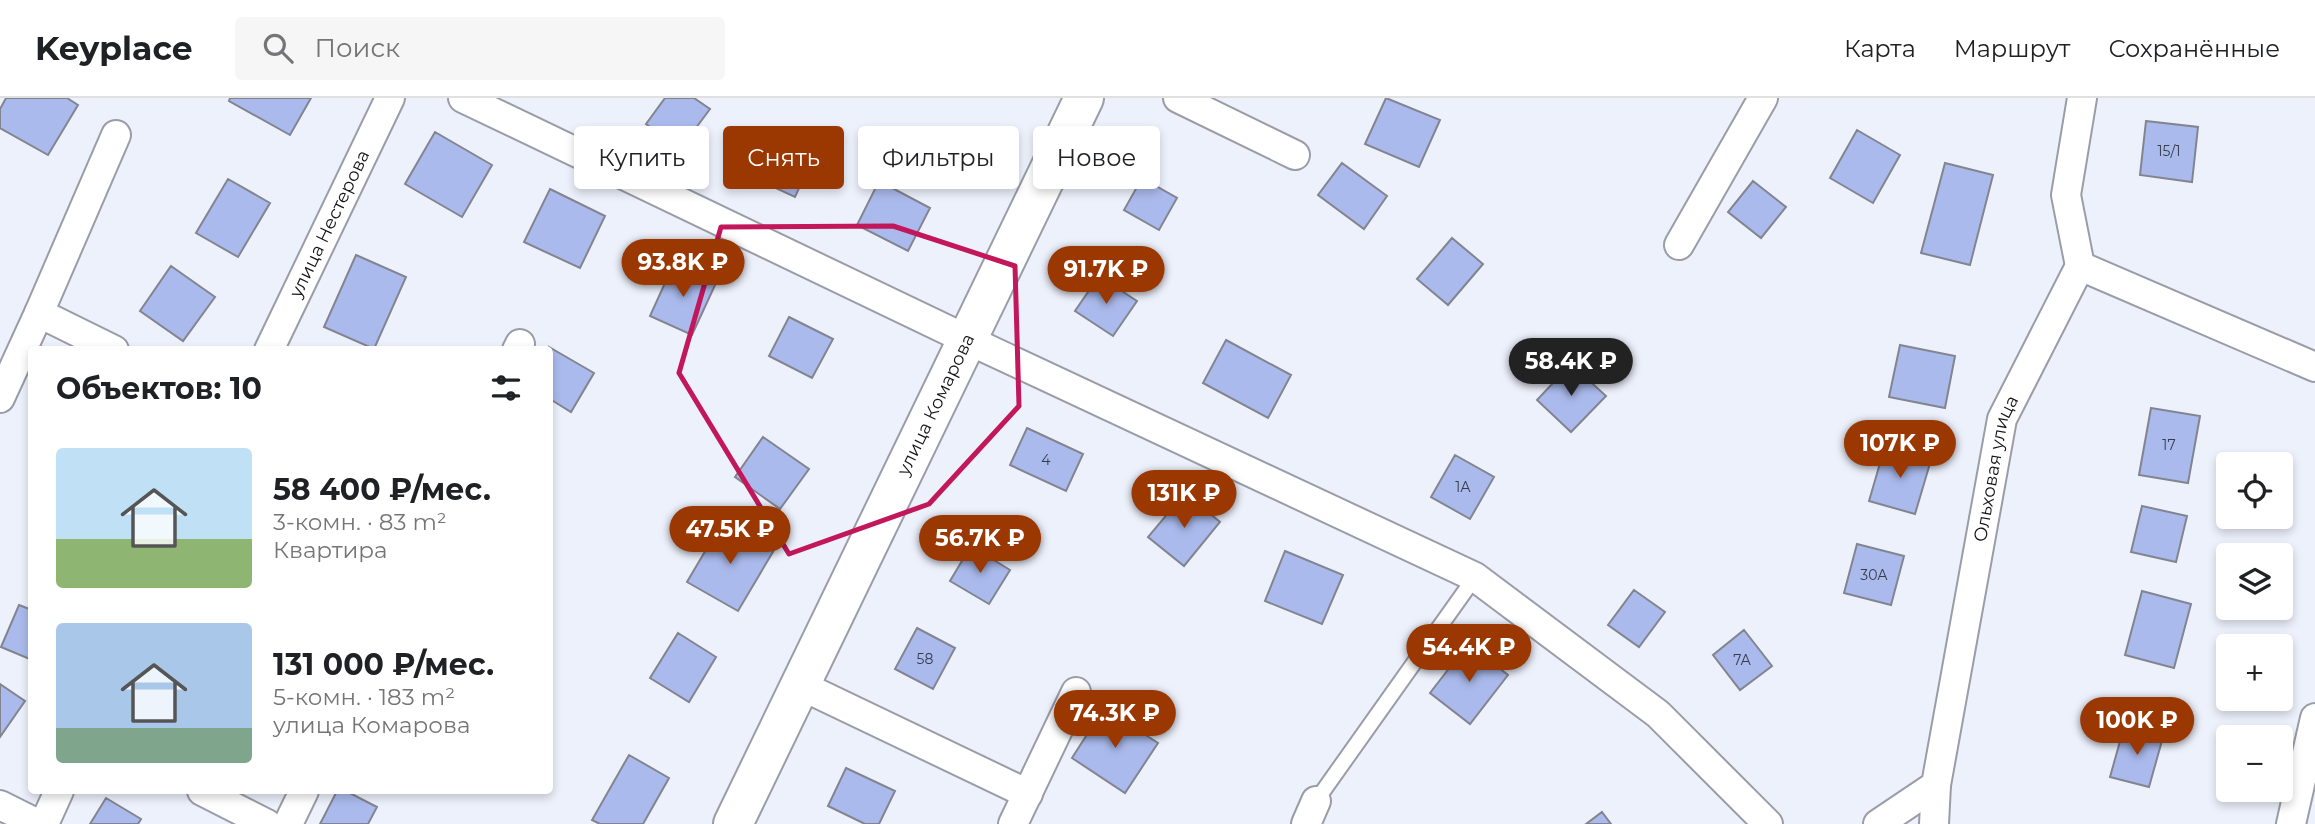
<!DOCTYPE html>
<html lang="ru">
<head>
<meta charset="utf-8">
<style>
	:root { --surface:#fff; --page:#f6f6f6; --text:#202124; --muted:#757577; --line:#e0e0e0; --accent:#9b3700 }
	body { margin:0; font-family:Montserrat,sans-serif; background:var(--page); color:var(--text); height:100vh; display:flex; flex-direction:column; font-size:26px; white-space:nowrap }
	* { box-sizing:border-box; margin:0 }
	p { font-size:23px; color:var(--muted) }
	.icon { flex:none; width:38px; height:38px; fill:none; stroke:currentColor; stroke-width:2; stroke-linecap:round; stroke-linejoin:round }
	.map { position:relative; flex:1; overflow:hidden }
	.drawer { position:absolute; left:28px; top:248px; width:525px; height:448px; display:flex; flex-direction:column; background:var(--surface); border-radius:7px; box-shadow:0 4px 10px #0003 }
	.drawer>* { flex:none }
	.banner { position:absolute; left:574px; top:28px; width:665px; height:63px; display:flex; gap:14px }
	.controls { position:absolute; left:2216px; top:354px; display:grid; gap:14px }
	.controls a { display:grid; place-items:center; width:77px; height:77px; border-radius:7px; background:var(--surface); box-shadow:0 4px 10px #0003; font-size:35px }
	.price { position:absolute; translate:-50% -60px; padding:0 16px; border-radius:24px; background:var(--accent); color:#fff; font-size:23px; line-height:46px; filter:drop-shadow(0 2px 4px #0008) }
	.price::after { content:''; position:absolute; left:50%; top:42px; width:21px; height:16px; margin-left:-10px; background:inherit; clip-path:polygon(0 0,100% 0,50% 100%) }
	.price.selected { background:#222; color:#fff }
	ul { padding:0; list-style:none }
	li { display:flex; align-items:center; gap:21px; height:175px; padding:0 28px }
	li span { display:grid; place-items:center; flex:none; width:196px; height:140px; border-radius:7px; color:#555 }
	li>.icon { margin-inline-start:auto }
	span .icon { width:84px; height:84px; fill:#fffc; stroke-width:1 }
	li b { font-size:30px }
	h2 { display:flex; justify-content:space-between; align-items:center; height:84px; padding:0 28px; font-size:30px }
	.tag { padding:0 24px; border-radius:7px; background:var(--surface); box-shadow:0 4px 10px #0003; font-size:24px; line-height:63px }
	.tag.selected { background:var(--accent); color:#fff }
	header { display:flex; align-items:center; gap:42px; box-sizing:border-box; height:98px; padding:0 35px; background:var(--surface); border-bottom:2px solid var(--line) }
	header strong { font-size:33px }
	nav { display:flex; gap:38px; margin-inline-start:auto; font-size:24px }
	.search { width:490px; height:63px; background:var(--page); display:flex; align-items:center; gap:18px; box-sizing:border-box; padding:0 24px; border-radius:7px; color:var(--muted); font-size:26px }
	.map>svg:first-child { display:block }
	.building { fill:#aabaec; stroke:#82858f; stroke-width:2 }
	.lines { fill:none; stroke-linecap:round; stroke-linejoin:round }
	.lane-casing { stroke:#9a9da8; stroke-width:18 }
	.street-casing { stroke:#9a9da8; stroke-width:32 }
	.primary-casing { stroke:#9a9da8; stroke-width:42 }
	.lane { stroke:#fff; stroke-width:14 }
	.street { stroke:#fff; stroke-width:28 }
	.primary { stroke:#fff; stroke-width:38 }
	.marked { fill:none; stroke:#c2185b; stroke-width:5; stroke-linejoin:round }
	.labels { text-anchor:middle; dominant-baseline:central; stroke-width:5; stroke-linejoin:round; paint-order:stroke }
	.number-label { font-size:14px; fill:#373c4b }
	.street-label { font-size:18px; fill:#111215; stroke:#fefefe }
</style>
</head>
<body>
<header>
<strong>Keyplace</strong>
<div class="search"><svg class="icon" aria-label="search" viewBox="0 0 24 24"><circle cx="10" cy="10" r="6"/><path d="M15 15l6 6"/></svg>Поиск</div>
<nav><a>Карта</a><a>Маршрут</a><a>Сохранённые</a></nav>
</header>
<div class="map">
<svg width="2315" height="726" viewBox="0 0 2315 726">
	<rect width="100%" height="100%" fill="#edf1fc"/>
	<path class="building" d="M6 0H67L78 7 48 57 0 30V11Z
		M230 0H311L290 37 229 3Z
		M665 0H694L710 11 680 51 646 26Z
		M1386 0 1440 22 1419 69 1365 46Z
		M2146 23 2198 29 2192 84 2140 77Z
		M771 30 817 51 795 99 748 77Z
		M1857 32 1900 57 1873 105 1830 80Z
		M435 34 492 67 462 119 405 86Z
		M1342 65 1387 98 1364 131 1318 97Z
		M1945 65 1993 77 1970 167 1921 155Z
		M1142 80 1177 100 1159 132 1124 112Z
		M228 81 270 105 238 159 196 135Z
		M879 83 930 110 908 153 857 127Z
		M1753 83 1786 109 1761 140 1728 114Z
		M550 91 605 118 580 170 524 144Z
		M1452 140 1483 166 1448 207 1417 181Z
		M356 157 406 179 374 251 324 229Z
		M674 165 716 185 692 237 650 218Z
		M171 168 215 199 183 243 140 213Z
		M1099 178 1137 203 1113 238 1075 213Z
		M789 219 833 241 812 280 769 258Z
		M1226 242 1291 277 1268 320 1203 285Z
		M1900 247 1955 258 1945 310 1889 299Z
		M549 249 594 275 571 314 550 301Z
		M1571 266 1606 298 1571 334 1537 302Z
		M2151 310 2200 318 2188 385 2139 377Z
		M1027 330 1083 356 1066 393 1010 367Z
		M763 339 809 371 780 411 735 379Z
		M1885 348 1931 362 1915 416 1869 403Z
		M1455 357 1494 379 1470 421 1431 399Z
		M1185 395 1220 424 1184 468 1148 439Z
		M2142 408 2187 418 2176 464 2131 454Z
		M723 423 774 452 738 513 687 484Z
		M1857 446 1904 458 1891 507 1844 495Z
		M971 448 1010 472 989 506 950 483Z
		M1285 453 1343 477 1322 526 1265 503Z
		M1634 492 1665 514 1639 549 1608 527Z
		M2142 493 2191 506 2174 570 2125 557Z
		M19 507 32 512V562L1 549Z
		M917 530 955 550 933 591 895 571Z
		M1744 532 1772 568 1740 592 1713 557Z
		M678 535 716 559 689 604 650 580Z
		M1468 546 1508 577 1470 626 1430 595Z
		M0 586 25 603 0 639Z
		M1104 610 1158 645 1125 695 1072 660Z
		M2124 629 2163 639 2149 689 2110 679Z
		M629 657 669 680 643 726H600L592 722Z
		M846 670 895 693 879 726H865L828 708Z
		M337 693H346L377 709 368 726H320Z
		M106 700 141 721 138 726H90Z
		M1602 714 1611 726H1586Z"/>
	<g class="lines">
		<g class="lane-casing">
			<path id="lane" d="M1316 703 1475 479"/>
		</g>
		<g class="street-casing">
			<g id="street">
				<path d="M463 0 966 241 1475 479 1658 616 1768 726"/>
				<path d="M1178 0 1295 57"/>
				<path d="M1679 147 1763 0"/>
				<path d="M2080 168 2315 269"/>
				<path d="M39 215 116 37"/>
				<path id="s1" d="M269 252 390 0"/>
				<path d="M517 252 520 246"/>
				<path d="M0 300 39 215 114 252"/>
				<path d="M800 587 1028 696"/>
				<path d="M202 693 267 726"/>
				<path d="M0 707 38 726"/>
				<path d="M44 726 59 693"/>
				<path d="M288 726 304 693"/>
				<path d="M1013 726 1076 594"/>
				<path d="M1306 726 1316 703"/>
				<path id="s2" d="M1878 726 1936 687 2002 321 2080 168 2066 97 2082 0"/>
				<path d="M1934 726 1936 687"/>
				<path d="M2291 726 2315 620"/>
			</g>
		</g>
		<g class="primary-casing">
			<g id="primary">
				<path id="s3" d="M733 726 1084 0"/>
			</g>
		</g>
		<use href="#lane" class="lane"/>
		<use href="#street" class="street"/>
		<use href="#primary" class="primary"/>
	</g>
	<path class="marked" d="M893 128 1015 168 1019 308 929 406 789 456 679 275 721 129Z"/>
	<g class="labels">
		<g class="number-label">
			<text x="2169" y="53">15/1</text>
			<text x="2169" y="347">17</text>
			<text x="1046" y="362">4</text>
			<text x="1463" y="389">1А</text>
			<text x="1874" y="477">30А</text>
			<text x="925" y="561">58</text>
			<text x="1742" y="562">7А</text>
		</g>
		<g class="street-label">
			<text stroke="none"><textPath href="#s1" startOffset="140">улица Нестерова</textPath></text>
			<text stroke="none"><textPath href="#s3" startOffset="466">улица Комарова</textPath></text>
			<text stroke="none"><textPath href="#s2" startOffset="392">Ольховая улица</textPath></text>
		</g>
	</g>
</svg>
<div class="controls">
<a><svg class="icon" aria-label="locate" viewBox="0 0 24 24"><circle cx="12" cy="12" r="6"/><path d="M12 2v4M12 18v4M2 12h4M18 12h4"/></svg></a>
<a><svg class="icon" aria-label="layers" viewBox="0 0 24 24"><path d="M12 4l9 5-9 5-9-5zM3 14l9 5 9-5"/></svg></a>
<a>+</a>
<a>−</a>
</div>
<b class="price" style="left:683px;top:201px">93.8K ₽</b>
<b class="price" style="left:1106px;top:208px">91.7K ₽</b>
<b class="price selected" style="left:1571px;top:300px">58.4K ₽</b>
<b class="price" style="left:1900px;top:382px">107K ₽</b>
<b class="price" style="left:1184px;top:432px">131K ₽</b>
<b class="price" style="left:730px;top:468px">47.5K ₽</b>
<b class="price" style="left:980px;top:477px">56.7K ₽</b>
<b class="price" style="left:1469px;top:586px">54.4K ₽</b>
<b class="price" style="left:1115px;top:652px">74.3K ₽</b>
<b class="price" style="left:2137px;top:659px">100K ₽</b>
<div class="banner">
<a class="tag">Купить</a>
<a class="tag selected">Снять</a>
<a class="tag">Фильтры</a>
<a class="tag">Новое</a>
</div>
<section class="drawer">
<h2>Объектов: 10<svg class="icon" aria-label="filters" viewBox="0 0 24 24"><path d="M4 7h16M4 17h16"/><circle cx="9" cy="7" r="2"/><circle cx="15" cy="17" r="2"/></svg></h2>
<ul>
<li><span style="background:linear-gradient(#bfe0f5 65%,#8fb573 0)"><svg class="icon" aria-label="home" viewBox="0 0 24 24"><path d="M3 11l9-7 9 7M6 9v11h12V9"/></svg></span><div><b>58 400 ₽/мес.</b><p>3-комн. · 83 m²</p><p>Квартира</p></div></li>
<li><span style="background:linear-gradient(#a9c7e8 75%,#7fa58c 0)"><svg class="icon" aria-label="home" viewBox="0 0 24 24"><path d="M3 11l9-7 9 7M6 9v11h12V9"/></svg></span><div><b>131 000 ₽/мес.</b><p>5-комн. · 183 m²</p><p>улица Комарова</p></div></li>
</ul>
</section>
</div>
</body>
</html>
